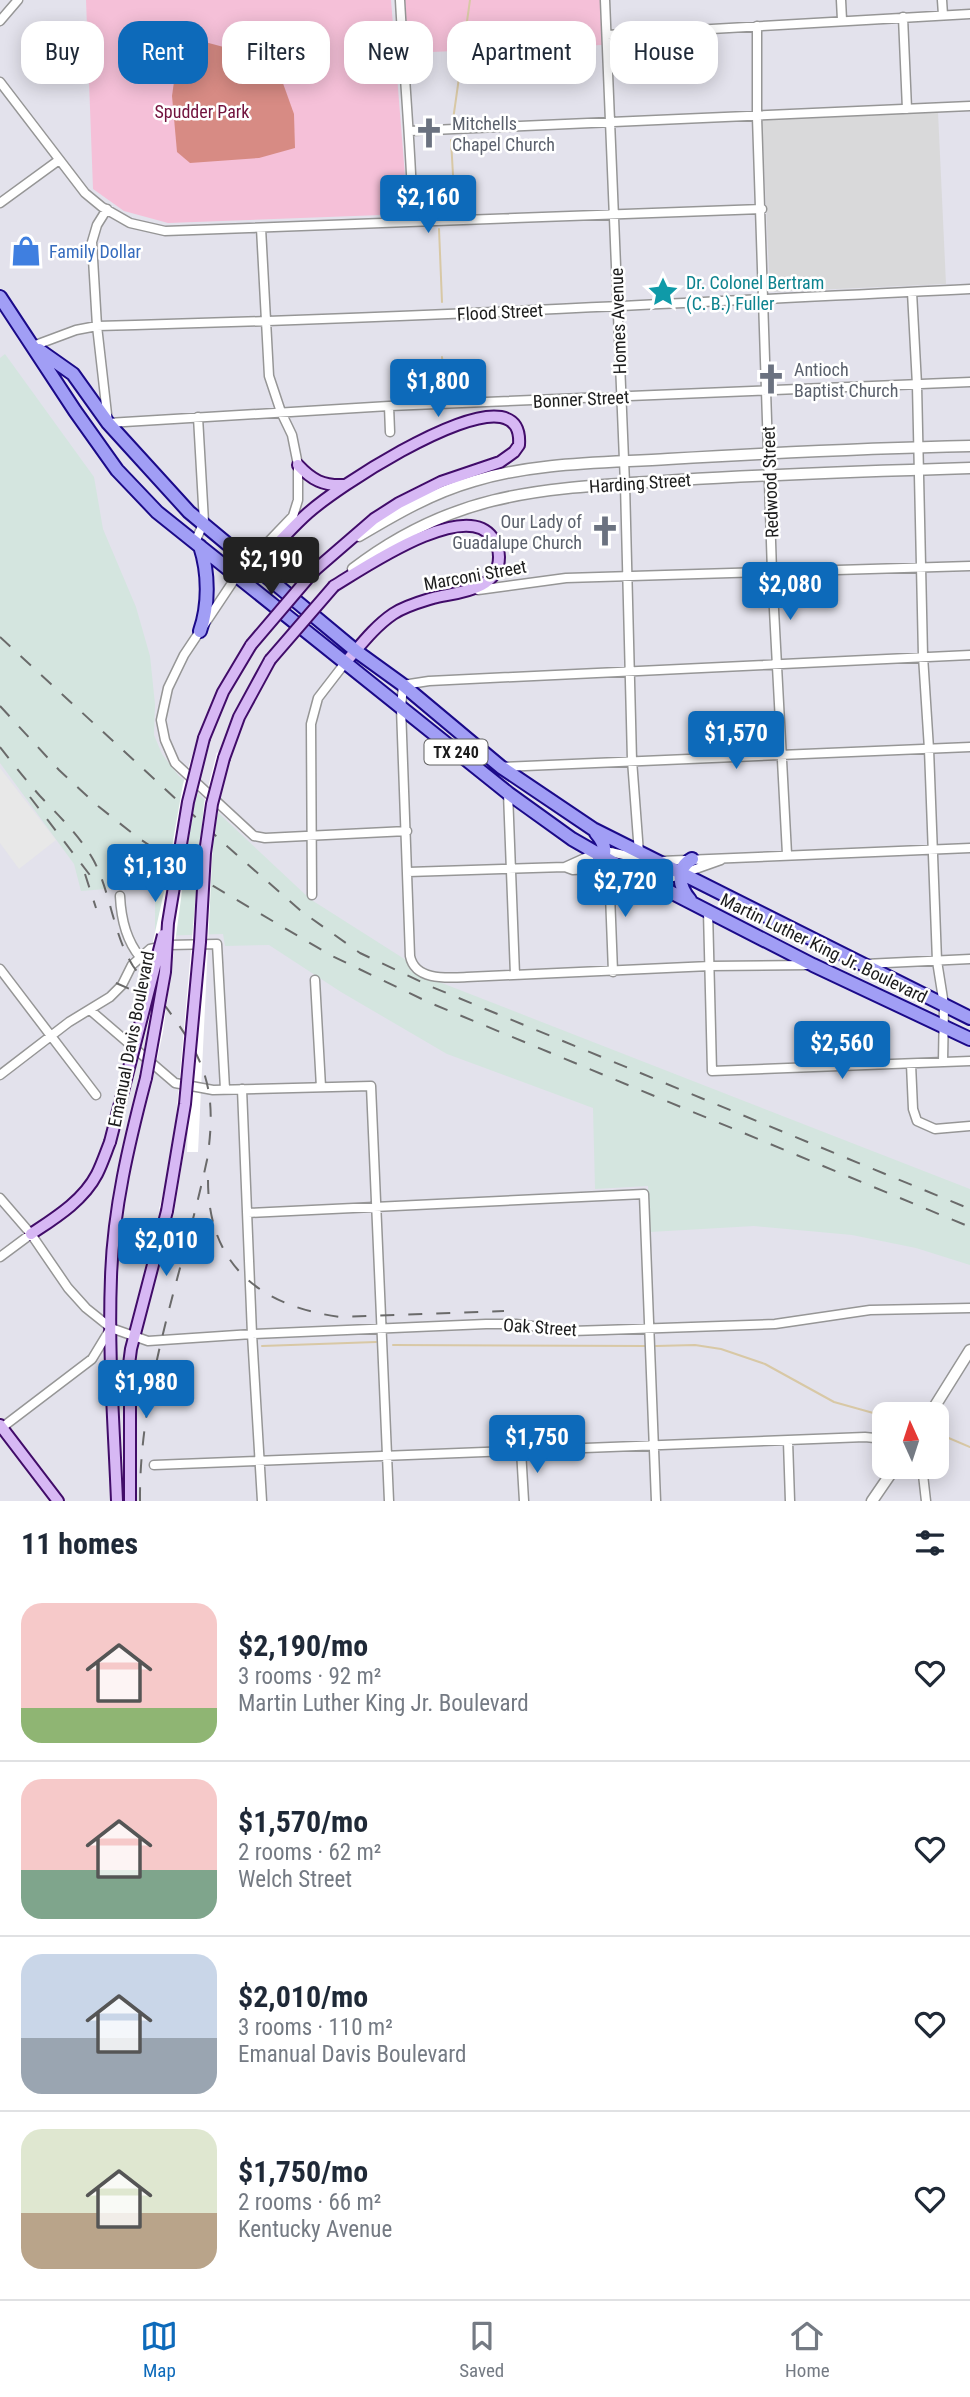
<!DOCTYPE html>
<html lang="en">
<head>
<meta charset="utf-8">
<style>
	:root { --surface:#fff; --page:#f6f6f7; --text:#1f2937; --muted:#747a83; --line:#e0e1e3; --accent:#0d6aba }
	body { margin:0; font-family:"Roboto Condensed",sans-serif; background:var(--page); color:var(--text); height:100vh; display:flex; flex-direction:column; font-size:26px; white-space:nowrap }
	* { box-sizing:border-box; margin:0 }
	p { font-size:23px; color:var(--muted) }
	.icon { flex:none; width:38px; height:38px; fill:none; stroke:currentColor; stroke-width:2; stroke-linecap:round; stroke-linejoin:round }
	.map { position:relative; height:1501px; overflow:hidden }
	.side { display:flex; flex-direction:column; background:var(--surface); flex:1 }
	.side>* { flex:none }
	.guide { position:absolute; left:21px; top:21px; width:929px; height:63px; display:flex; gap:14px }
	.needle { width:46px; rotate:357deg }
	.controls { position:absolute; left:872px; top:1402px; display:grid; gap:14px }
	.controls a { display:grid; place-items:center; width:77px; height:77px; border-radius:14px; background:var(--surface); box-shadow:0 4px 18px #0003; font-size:35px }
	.price { position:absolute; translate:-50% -60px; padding:0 16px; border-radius:7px; background:var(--accent); color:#fff; font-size:23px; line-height:46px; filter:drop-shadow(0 2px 4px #0008) }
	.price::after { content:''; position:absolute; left:50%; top:42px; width:21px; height:16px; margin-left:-10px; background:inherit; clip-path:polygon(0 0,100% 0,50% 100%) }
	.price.on { background:#222; color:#fff }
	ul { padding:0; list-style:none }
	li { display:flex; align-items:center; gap:21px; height:175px; padding:0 21px }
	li+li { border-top:2px solid var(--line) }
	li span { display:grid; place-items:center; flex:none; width:196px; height:140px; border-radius:21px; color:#555 }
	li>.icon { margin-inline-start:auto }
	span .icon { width:84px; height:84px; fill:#fffc; stroke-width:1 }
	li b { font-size:30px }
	h2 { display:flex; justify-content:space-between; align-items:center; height:84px; padding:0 21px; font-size:30px }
	.pill { padding:0 24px; border-radius:21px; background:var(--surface); box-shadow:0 4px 18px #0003; font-size:24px; line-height:63px }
	.pill.on { background:var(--accent); color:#fff }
	.tab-bar { display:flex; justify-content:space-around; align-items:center; height:98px; border-top:2px solid var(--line); background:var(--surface); font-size:19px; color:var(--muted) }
	.tab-bar a { display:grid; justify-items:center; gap:4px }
	.tab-bar .on { color:var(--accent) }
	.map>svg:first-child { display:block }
	.residential { fill:#d9d9da }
	.industrial { fill:#d4e5df }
	.park { fill:#f5c0d8 }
	.pitch { fill:#d78b84 }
	.parking { fill:#e8e8e8 }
	.pier { fill:#fff }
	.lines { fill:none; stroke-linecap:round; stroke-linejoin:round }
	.stream { stroke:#d8c8a5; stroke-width:2 }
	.minor-casing { stroke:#969696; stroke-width:11 }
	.tertiary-casing { stroke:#969696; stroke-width:13 }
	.secondary-casing { stroke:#410c69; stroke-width:14 }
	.primary-casing { stroke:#1b0a89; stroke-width:16 }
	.minor { stroke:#fff; stroke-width:8 }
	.tertiary { stroke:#fff; stroke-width:10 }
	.secondary { stroke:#d7b8f4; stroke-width:10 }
	.primary { stroke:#a19ef5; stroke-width:12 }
	.rail { stroke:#6a6a6a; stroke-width:2; stroke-dasharray:14 14; stroke-linecap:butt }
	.secondary-bridge-casing { stroke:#410c69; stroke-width:14; stroke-linecap:butt }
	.secondary-bridge { stroke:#d7b8f4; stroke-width:10 }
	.labels { text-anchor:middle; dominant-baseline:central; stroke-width:5; stroke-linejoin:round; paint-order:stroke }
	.shield { fill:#fff; stroke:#606060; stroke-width:2 }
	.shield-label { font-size:16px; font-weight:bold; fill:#1c1c1c }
	.park-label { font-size:18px; fill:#71123d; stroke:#fff }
	.worship-label { font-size:18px; fill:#5b616d; stroke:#fff; text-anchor:start }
	.shop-label { font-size:18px; fill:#366cbe; stroke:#fff; text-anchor:start }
	.culture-label { font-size:18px; fill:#0d838f; stroke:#fff; text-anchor:start }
	.street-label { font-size:18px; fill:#1c1c1c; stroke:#fff }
</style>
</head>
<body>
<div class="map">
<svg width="970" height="1501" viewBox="0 0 970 1501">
	<rect width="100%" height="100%" fill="#e3e2ec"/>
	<path class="residential" d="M938 112 946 284 770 292 762 120Z"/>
	<path class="industrial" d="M5 354 94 477 103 529 136 607 150 656 155 704 154 735 162 754 178 775 310 899 406 960 411 971 970 1189V1265L916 1248 852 1235 754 1226 650 1232 648 1186 595 1189 593 1108 447 1054 341 992 269 945 225 946 223 934 155 936V885L81 891 74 864 0 763V358Z"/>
	<path class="park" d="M86 0H391L408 214 168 223 124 211 93 189Z
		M405 0H600L602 45 407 53Z"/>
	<path class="pitch" d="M205 42 275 61 294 114 295 148 259 158 190 163 177 152 172 96 179 46Z"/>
	<path class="parking" d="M0 768 56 840 19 869 0 843Z"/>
	<path class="pier" d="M199 734 210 743 195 795 163 1032 151 1087 141 1071 154 1001 116 1143 104 1141 129 1049 164 892 183 784Z
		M217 752 229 764 220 799 213 841 198 1152H187L188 1127 174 1213 159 1209 169 1171 177 1107 204 803Z"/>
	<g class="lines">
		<path class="stream" d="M453 120 470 0
			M444 212 453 175 451 140
			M439 229 442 302
			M442 357 446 394
			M393 1345 646 1346
			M262 1346 376 1342
			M656 1346 695 1345 721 1349 765 1364 834 1402 884 1416
			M944 1436 970 1447"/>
		<g class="minor-casing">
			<path id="minor" d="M400 0C404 74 411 147 413 221
				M605 0 625 484 632 760 639 853
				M841 0 842 20
				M942 0 943 15
				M903 17 907 109
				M0 21 18 0
				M757 26V117L772 572 787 854
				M607 35 970 14
				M0 82 85 193 102 207 130 223 165 231 762 209
				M410 131 970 106
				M0 203 59 160
				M107 209 97 225 92 242 97 326 108 423 389 406 970 382
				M912 292 917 385 923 656 929 749 937 961 944 1005 943 1062
				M33 346 76 330 97 326C389 319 679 303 970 289
				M389 406 390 432
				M195 542 204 522 198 417
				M246 565 293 516 298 500V465L292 435 281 412 269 376 261 228
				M238 574 184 655 168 688 161 720 165 740 175 763 254 836 265 838 407 831
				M478 590 566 578 970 566
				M501 767 970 747
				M508 793 515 975
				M661 861 970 848
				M565 867 596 853 605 851 648 860
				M609 868 613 972
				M408 872 565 867 573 870 637 866 673 877 721 860
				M312 895 311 724 318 698 345 663
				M120 896C121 918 126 940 140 957
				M708 911 712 1071 970 1061
				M865 964 970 959
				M809 965 710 966 467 977C447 978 415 981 410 956L401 708 403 685 429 681 970 655
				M0 969 96 1095
				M315 980 321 1087
				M90 1010 175 1083 213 1090 371 1086 389 1501
				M911 1064 913 1109 917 1121 935 1129 970 1126
				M0 1075 69 1022 110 997 122 985 132 965 150 949 169 945 217 944 225 1089
				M242 1089 252 1334 262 1501
				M0 1198 31 1234 68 1288 86 1308 111 1328 148 1341 252 1334 486 1324H516L571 1331 604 1330 775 1324 870 1310 970 1308
				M248 1213 644 1194 656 1501
				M0 1257 31 1234
				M0 1429 92 1359 109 1331
				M788 1441 790 1501
				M521 1450 524 1501
				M154 1465 865 1437 884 1439
				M922 1466 926 1501"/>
		</g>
		<g class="tertiary-casing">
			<path id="tertiary" d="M359 536C396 514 432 493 474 481 537 462 602 463 668 459 769 453 869 448 970 446
				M353 569C460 487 551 489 679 480 776 474 873 471 970 468
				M930 1414 970 1350
				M872 1501 896 1466"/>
		</g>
		<g class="secondary-casing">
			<path id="secondary" d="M298 465C312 480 323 486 344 485
				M237 576C265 562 284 534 308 513 341 484 459 409 501 417 516 420 520 431 519 445L514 452 500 462 441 482 399 503 374 519 315 570
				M334 586C364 568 464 499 492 537 496 542 499 550 499 557 499 591 457 592 433 598 420 602 405 606 393 614 374 627 360 646 345 663
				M204 738 223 692 251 645
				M224 758 239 717 270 660
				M31 1234C55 1218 83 1201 97 1174 102 1164 106 1152 110 1142
				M0 1425 58 1501
				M117 1501C114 1427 108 1352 111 1277 113 1210 129 1143 146 1078
				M130 1501V1402L128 1372 131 1349 167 1211"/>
		</g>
		<g class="primary-casing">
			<path id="primary" d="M0 297 75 411 117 470 157 512 508 793 572 839 612 862 813 965 970 1039
				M39 350 73 374 108 423 189 512 356 651 403 685 501 767 593 829 970 1018
				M200 546C209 573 209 605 200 631
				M587 869C606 862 610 849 596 833
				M690 900C679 887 675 869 692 859"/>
		</g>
		<use href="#minor" class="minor"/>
		<use href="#tertiary" class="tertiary"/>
		<use href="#secondary" class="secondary"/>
		<use href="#primary" class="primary"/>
		<path class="rail" d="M0 637 228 847 301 911 360 953 432 987 970 1209
			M0 706 59 770 98 806 137 837 186 870 332 956 428 1002 970 1227
			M0 747C13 764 26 780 40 796 60 817 80 836 94 861 111 894 113 934 133 966 140 976 149 985 156 994 202 1054 219 1083 207 1160 183 1273 139 1384 140 1501
			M30 797 96 883
			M85 874 96 908
			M116 983 146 996 159 1006
			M208 1180C208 1265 260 1306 340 1317L504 1311"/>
		<g class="secondary-bridge-casing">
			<path id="secondary-bridge" d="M251 645 315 570
				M270 660 334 586
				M146 1078 165 972 168 923 188 802 204 738
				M110 1142 163 935
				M167 1211 185 1104 200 942 205 853 212 804 224 758"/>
		</g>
		<use href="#secondary-bridge" class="secondary-bridge"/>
	</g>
	<defs>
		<g id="church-bare" transform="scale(2.415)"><path d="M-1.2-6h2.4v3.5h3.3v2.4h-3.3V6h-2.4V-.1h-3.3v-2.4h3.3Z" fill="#6b7280" stroke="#fff" stroke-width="2.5" paint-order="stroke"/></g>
		<g id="shop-bare" transform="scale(2.415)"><path d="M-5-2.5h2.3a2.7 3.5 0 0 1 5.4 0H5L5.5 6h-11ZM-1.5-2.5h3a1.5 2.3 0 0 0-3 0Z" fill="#3f7fe0" stroke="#fff" stroke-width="2.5" paint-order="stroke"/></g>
		<g id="sight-bare" transform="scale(2.415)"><path d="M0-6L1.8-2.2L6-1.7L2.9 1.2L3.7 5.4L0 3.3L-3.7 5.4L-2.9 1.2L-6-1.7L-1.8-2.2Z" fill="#0f9aa8" stroke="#fff" stroke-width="2.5" paint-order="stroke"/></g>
	</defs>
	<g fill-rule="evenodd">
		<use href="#church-bare" x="429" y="133"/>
		<use href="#shop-bare" x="26" y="251"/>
		<use href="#sight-bare" x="663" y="292"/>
		<use href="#church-bare" x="771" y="379"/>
		<use href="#church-bare" x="605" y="531"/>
	</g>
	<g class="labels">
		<rect class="shield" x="424.5" y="739.5" width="63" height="25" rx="5"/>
		<g class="shield-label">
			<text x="456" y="752">TX 240</text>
		</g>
		<g class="park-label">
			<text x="202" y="111">Spudder Park</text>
		</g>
		<g class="worship-label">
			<text x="452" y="123">Mitchells<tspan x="452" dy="21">Chapel Church</tspan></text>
			<text x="794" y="369">Antioch<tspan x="794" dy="21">Baptist Church</tspan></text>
			<text x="582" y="521" text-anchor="end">Our Lady of<tspan x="582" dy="21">Guadalupe Church</tspan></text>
		</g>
		<g class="shop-label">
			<text x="49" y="251">Family Dollar</text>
		</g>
		<g class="culture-label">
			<text x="686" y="282">Dr. Colonel Bertram<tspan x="686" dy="21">(C. B.) Fuller</tspan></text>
		</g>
		<g class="street-label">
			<text transform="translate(500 312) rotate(-3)">Flood Street</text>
			<text transform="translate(618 321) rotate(-92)">Homes Avenue</text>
			<text transform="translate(581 399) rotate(-3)">Bonner Street</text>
			<text transform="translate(770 482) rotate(-92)">Redwood Street</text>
			<text transform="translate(640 483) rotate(-4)">Harding Street</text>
			<text transform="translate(475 575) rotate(-10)">Marconi Street</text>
			<text transform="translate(824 948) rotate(26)">Martin Luther King Jr. Boulevard</text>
			<text transform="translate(131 1039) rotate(-79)">Emanual Davis Boulevard</text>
			<text transform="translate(540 1327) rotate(4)">Oak Street</text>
		</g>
	</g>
</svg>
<div class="controls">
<a><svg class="needle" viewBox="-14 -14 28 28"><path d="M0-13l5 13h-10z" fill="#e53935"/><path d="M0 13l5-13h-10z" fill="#747a83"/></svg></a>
</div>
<b class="price" style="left:428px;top:235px">$2,160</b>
<b class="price" style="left:438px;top:419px">$1,800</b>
<b class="price on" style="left:271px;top:597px">$2,190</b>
<b class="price" style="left:790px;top:622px">$2,080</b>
<b class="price" style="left:736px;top:771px">$1,570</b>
<b class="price" style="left:155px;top:904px">$1,130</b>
<b class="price" style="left:625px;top:919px">$2,720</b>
<b class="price" style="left:842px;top:1081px">$2,560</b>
<b class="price" style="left:166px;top:1278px">$2,010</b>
<b class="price" style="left:146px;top:1420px">$1,980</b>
<b class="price" style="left:537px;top:1475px">$1,750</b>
<div class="guide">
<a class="pill">Buy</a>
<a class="pill on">Rent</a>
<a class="pill">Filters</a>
<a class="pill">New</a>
<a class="pill">Apartment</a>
<a class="pill">House</a>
</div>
</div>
<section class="side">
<h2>11 homes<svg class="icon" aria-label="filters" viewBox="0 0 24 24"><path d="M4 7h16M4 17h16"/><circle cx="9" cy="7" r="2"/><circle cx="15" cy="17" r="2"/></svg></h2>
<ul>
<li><span style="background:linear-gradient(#f6c9c9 75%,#8fb573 0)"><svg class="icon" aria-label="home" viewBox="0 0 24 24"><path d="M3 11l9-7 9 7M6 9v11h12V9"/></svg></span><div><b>$2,190/mo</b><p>3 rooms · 92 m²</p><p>Martin Luther King Jr. Boulevard</p></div><svg class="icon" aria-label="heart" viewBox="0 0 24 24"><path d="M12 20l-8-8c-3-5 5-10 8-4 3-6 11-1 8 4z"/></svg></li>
<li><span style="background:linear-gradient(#f6c9c9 65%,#7fa58c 0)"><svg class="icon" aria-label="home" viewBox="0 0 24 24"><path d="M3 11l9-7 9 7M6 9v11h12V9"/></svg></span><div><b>$1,570/mo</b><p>2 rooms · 62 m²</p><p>Welch Street</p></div><svg class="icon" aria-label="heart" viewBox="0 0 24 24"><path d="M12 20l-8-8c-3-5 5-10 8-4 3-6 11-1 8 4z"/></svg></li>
<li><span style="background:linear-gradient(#c9d6e8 60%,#9aa5b1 0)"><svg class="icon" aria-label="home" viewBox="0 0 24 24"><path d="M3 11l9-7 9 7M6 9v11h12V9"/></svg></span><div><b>$2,010/mo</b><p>3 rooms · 110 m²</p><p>Emanual Davis Boulevard</p></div><svg class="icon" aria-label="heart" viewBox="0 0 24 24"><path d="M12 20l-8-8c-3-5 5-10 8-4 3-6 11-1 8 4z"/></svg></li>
<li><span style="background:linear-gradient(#dfe7d0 60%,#b9a48a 0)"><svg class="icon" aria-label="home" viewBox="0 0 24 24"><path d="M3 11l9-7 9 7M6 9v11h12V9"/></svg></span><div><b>$1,750/mo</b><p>2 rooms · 66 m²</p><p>Kentucky Avenue</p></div><svg class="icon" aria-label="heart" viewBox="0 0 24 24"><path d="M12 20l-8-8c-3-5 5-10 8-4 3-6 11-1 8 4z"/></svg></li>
</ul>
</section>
<nav class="tab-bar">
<a class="on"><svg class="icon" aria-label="map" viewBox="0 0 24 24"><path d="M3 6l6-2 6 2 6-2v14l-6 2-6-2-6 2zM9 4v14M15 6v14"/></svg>Map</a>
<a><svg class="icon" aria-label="saved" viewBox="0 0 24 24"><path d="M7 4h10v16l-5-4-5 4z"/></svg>Saved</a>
<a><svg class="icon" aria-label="home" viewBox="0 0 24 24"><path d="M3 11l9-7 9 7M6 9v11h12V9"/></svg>Home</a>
</nav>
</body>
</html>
